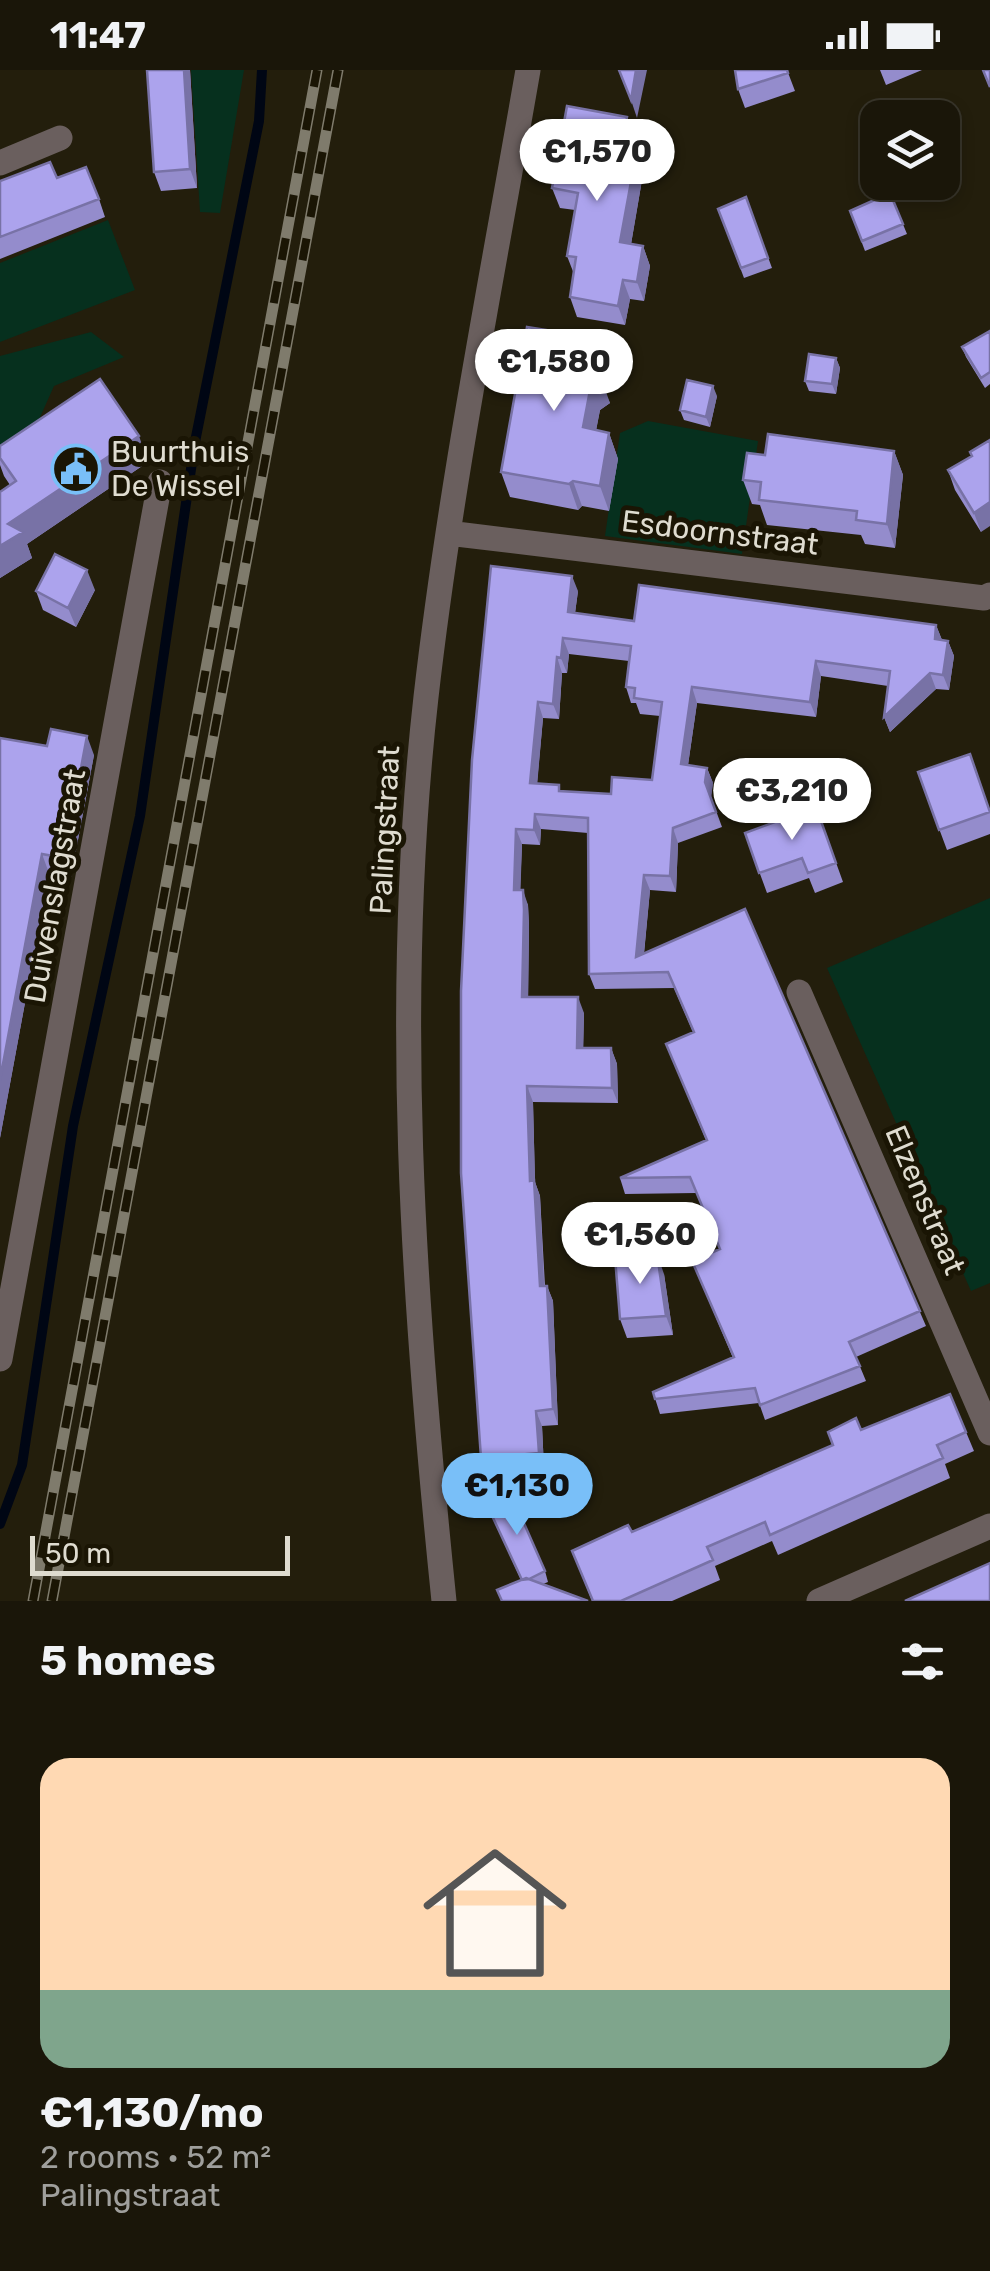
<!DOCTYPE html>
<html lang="en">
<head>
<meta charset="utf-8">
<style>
	:root { --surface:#1a1609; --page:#272317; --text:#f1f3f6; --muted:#9f9f9c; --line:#38352a; --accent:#79bff8 }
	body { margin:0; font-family:Rubik,sans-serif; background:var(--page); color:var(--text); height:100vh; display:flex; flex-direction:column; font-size:38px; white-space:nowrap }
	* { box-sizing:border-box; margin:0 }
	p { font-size:32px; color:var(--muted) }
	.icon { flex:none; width:55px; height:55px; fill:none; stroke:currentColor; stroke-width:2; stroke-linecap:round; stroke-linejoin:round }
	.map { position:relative; height:1531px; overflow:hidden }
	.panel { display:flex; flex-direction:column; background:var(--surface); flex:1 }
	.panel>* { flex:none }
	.buttons { position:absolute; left:860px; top:30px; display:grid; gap:20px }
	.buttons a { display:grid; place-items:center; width:100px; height:100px; border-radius:20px; background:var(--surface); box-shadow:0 5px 15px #0003,0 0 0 2px var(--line); font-size:50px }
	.scale { position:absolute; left:30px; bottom:25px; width:260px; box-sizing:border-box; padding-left:10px; border:5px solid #dfdcd0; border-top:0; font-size:28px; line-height:35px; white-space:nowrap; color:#dfdcd0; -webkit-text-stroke:8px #1a1504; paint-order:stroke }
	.price { position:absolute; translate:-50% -85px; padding:0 22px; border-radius:35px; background:#fff; color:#222; font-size:32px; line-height:65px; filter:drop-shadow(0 2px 5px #0008) }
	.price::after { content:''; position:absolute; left:50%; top:60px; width:30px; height:22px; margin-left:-15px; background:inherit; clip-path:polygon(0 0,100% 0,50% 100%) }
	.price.on { background:var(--accent); color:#111 }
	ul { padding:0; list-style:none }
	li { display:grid; align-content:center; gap:20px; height:530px; padding:0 40px }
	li+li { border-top:2px solid var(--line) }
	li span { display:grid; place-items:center; height:310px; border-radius:30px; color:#555 }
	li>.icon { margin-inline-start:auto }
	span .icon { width:180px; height:180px; fill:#fffc; stroke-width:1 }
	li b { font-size:42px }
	h2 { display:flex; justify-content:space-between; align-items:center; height:120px; padding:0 40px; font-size:42px }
	.status { display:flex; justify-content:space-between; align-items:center; height:70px; padding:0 50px; background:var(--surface); direction:ltr }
	.status svg { height:28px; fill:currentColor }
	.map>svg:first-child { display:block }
	.green { fill:#06301e }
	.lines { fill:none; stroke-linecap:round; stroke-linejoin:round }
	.stream { stroke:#000614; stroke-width:10 }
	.minor { stroke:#6a5f5e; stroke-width:25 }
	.rail-casing { stroke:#7f7b6c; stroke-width:11 }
	.rail { stroke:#1a1504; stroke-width:8; stroke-dasharray:22; stroke-linecap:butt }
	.wall { fill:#948ccc; fill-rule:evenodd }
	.shaded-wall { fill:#7872a6 }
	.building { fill:#aca3ed; stroke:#7872a6; stroke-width:2.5; fill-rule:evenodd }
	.labels { text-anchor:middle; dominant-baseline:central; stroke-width:10; stroke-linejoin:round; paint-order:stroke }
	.poi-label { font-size:30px; fill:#dfdcd0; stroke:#1a1504; text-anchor:start }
	.street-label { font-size:30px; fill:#dfdcd0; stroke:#1a1504 }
</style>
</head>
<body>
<div class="status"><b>11:47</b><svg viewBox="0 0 49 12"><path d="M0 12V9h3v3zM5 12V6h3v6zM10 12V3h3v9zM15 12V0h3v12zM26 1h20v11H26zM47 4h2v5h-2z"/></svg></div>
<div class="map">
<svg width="990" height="1531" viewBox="0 0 990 1531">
	<rect width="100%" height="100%" fill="#231e0c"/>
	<path class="green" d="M191 0H244L220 143 200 142Z
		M108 150 135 220 0 272V193Z
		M91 262 124 287 54 316 37 354 0 382V286Z
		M648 351 758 371 742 484 605 466 620 363Z
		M990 828V1213L971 1221 827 898Z"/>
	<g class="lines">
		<path class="stream" d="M0 1454 22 1395 73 1056 140 746 195 372 259 51 262 0"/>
		<path class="minor" d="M0 93 60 68
			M448 463 984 528 990 525
			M799 922 990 1363
			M0 1289 160 412
			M444 1531C413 1230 392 928 426 627 450 417 492 208 528 0
			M819 1531 990 1456"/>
		<g class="rail-casing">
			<path id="rail" d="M33 1531 317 0
				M52 1531 338 0"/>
		</g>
		<use href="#rail" class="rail"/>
	</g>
	<path class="wall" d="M190 0 197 118 161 121 154 102Z
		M787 0 795 21 745 38 738 19Z
		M880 0H922L886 15Z
		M627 47 634 67 630 89 642 110 631 174 643 176 650 196 644 231 630 229 625 255 577 247 570 227 574 204 567 186 575 140 560 138 552 118Z
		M57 108 99 129 105 147 0 189V111Z
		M890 123 907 164 865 181 850 141Z
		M746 127 772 198 744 208 718 139Z
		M990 261V314L985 318 966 287 962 277Z
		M836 288 840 298 836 324 809 321 805 311Z
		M587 289 610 333 600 340 596 360 609 363 618 389 609 441 582 436 578 440 510 427 501 402Z
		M717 326 710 357 684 350 680 340Z
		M990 370 981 462 955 420 948 400 972 387Z
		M0 376 148 392 27 474 32 488 0 508V422L10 415 4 406 0 395Z
		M894 381 903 405 895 478 865 474 861 465 767 455 760 435 752 434 743 410 765 385Z
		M95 520 76 557 43 540 36 521Z
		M578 521 575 543 634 551 936 555 942 570 948 571 954 586 949 620 936 619 890 662 884 647 888 616 821 606 816 647 697 633 688 695 707 698 713 713 711 727 722 757 678 773 676 822 650 820 644 884 745 839 926 1256 856 1287 866 1311 765 1350 759 1333 660 1344 653 1322 733 1288 692 1191 720 1179 696 1123 625 1124 620 1108 706 1070 666 974 693 962 674 918 595 919 589 904 588 763 541 759 540 775 522 774 520 820 528 835 529 856 528 927 584 943 583 978H611L617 994 618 1033 533 1032 535 1112 540 1126 545 1216H547L553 1231 558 1355 542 1356 544 1398 486 1403 481 1388 472 690ZM569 584 629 591 626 617 631 633H636L640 644 660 646 652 710 611 724 561 721 537 713 543 648 559 649 562 603H567Z
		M0 668 94 685 71 807 49 803 0 1068Z
		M918 702 990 741V764L947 780Z
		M816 737 843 812 815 823 809 808 767 823 745 763Z
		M664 1204 673 1265 627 1268 620 1249Z
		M861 1360 966 1362 974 1381 945 1394 950 1408 778 1485 772 1471 715 1496 720 1510 672 1531H592L572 1481 632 1462 832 1375 828 1362Z
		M488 1437 545 1501 548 1512 543 1514 521 1510Z"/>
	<path class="shaded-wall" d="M184 0H190L197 118 190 99Z
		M636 0H647L637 48 631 30Z
		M627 47 634 67 626 107 619 87Z
		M635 90 642 110 628 192 620 172Z
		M643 176 650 196 644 231 637 212Z
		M623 210 630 229 625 255 618 236Z
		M578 265 587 290 576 274Z
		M836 288 840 298 836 324 832 314Z
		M601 308 610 333 600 340 592 382 583 357 591 315Z
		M713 316 717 326 710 357 706 347Z
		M609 363 618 389 609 441 600 416Z
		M139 366 148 392 27 474 32 488 0 508V476L8 454Z
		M894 381 903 405 895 478 887 454Z
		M573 411 582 436 578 440 569 414Z
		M990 432V456L981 462 974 443Z
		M87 500 95 520 76 557 68 538Z
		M572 506 578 521 573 558 568 542Z
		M936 555 942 570 935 569Z
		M563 568 569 584 567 603 561 588Z
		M948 571 954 586 949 620 943 605Z
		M557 587 562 603 559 649 553 634Z
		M816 591 821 606 816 647 810 632Z
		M930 603 936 619 890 662 884 647Z
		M692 617 697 633 686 709 681 694Z
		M538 632 543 648 536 728 530 713Z
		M87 666 94 685 71 807 64 788Z
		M707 698 713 713 711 727 705 712Z
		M535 744 541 759 540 775 534 760Z
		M673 758 678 773 676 822 670 806Z
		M516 759 522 774 520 835 514 820Z
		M42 784 49 803 0 1068V1010Z
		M644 805 650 820 642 903 636 887Z
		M523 820 528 835 529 856 528 942 522 927Z
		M578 927 584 943 583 994 577 978Z
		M611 978 617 994 618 1033 612 1018Z
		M527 1016 533 1032 535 1112 540 1126 545 1232 540 1216 530 1111Z
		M657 1184 664 1204 673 1265 666 1246Z
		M547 1216 553 1231 558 1355 553 1339Z
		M536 1341 542 1356 544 1398 539 1383Z"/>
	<path class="building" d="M147 0H184L190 99 154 102Z
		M619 0H636L631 30Z
		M735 0H787L788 3 738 19Z
		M983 0H990V17Z
		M567 36 627 47 619 87 635 90 620 172 643 176 637 212 623 210 618 236 570 227 576 187 567 186 578 123 552 118Z
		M50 92 57 108 86 97 99 129 0 167V111Z
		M890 123 903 154 862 171 850 141Z
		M746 127 768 188 741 198 718 139Z
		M527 257 578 265 576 274 601 308 591 315 583 357 609 363 600 416 573 411 569 414 501 402Z
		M990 261V302L981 308 962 277Z
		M809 284 836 288 832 314 805 311Z
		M100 309 139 366 8 454 23 462 0 476V422L16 411 0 388V376Z
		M687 310 713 316 706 347 680 340Z
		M768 364 894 381 887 454 856 450 857 441 759 430 761 412 743 410 747 383 765 385Z
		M990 370V432L974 443 948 400 972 386 970 382Z
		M55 484 87 500 68 538 36 521Z
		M491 496 572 506 568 542 634 551 639 515 936 555 935 569 948 571 943 605 930 603 884 647 890 601 816 591 810 632 692 617 681 694 707 698 705 712 716 742 673 758 670 806 644 805 636 887 745 839 920 1241 849 1272 860 1296 760 1335 755 1318 655 1329 653 1322 734 1287 692 1191 720 1179 690 1107 620 1108 707 1070 666 974 694 962 668 902 589 904 588 748 535 744 534 760 516 759 514 820H523L524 840 522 927H578L577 978H611L612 1018 527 1016 530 1111 534 1110 540 1216H547L553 1339 536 1341 539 1383 481 1388 461 1103V921L472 690ZM563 568 631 576 626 617 635 618 634 628 662 632 652 710 612 707 611 724 559 721V715L530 713 538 632 553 634 557 587 561 588Z
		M51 659 87 666 64 788 42 784 0 1010V668L47 676Z
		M970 684 990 742 939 760 918 702Z
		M816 737 836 793 808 803 802 788 759 803 745 763Z
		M657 1184 666 1246 620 1249 615 1187Z
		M950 1324 966 1362 937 1375 943 1388 770 1465 765 1452 707 1477 713 1490 621 1531H593L572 1481 628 1455 632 1462 833 1375 828 1362 856 1348 861 1360Z
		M512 1426 545 1501 529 1509 522 1510 488 1437Z
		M990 1493V1531H905Z
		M526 1508 588 1531H502L497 1520Z"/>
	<defs>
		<g id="civic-ring" transform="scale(2.5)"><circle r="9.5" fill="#1a1504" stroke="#79bff8" stroke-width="1.5"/><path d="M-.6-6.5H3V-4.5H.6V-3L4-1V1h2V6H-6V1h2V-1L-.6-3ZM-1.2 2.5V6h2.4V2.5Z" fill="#79bff8"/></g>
	</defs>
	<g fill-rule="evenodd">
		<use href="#civic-ring" x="76" y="399"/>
	</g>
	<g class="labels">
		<g class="poi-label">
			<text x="111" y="382">Buurthuis<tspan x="111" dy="34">De Wissel</tspan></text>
		</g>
		<g class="street-label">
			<text transform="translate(720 463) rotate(7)">Esdoornstraat</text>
			<text transform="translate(385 760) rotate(-87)">Palingstraat</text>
			<text transform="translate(55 816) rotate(-80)">Duivenslagstraat</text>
			<text transform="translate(925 1130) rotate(67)">Elzenstraat</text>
		</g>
	</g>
</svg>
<div class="buttons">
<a><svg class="icon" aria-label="layers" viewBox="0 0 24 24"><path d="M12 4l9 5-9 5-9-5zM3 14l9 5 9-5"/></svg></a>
</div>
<div class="scale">50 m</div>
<b class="price" style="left:597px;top:134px">€1,570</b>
<b class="price" style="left:554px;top:344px">€1,580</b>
<b class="price" style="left:792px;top:773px">€3,210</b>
<b class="price" style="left:640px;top:1217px">€1,560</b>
<b class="price on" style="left:517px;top:1468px">€1,130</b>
</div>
<section class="panel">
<h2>5 homes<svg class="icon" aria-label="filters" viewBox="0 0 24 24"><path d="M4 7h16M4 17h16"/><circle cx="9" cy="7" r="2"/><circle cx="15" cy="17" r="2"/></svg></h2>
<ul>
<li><span style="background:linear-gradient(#ffd9b3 75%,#7fa58c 0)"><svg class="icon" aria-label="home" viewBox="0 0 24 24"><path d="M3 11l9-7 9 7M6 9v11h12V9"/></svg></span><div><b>€1,130/mo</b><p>2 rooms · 52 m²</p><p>Palingstraat</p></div></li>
</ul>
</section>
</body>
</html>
